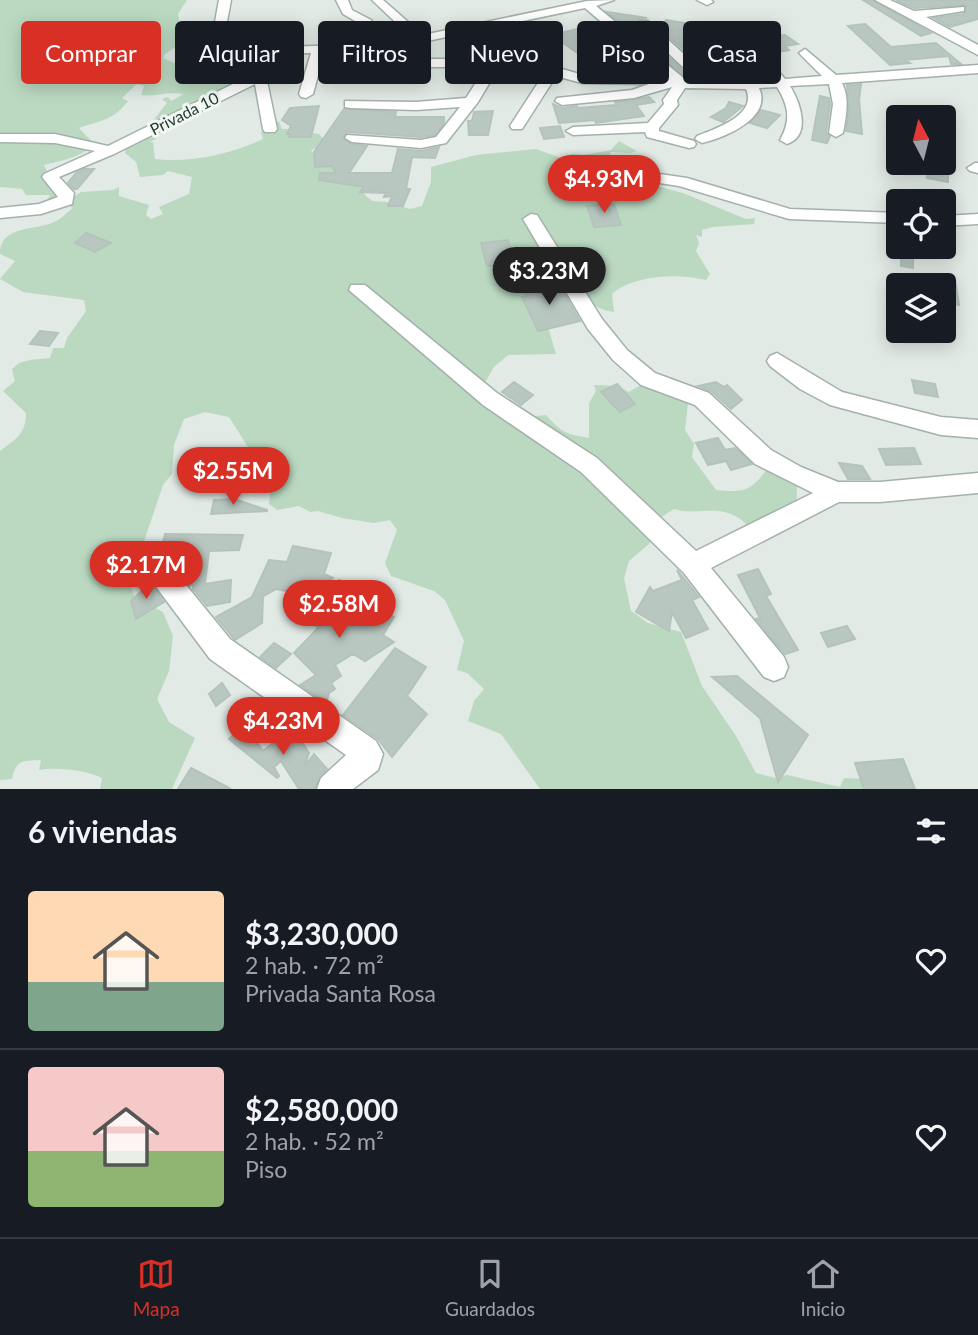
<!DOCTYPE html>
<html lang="es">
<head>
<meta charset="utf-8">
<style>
	:root { --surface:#171b24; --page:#242831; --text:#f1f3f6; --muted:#9ea1a6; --line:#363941; --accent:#d93025 }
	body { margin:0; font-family:Lato,sans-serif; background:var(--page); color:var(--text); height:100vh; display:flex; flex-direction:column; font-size:26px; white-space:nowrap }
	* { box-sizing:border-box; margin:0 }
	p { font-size:23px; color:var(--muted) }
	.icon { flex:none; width:38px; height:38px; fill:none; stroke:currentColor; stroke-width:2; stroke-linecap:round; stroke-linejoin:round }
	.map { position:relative; height:789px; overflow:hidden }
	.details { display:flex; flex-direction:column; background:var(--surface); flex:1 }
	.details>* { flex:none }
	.hud { position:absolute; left:21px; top:21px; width:936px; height:63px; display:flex; gap:14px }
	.needle { width:46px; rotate:353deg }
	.buttons { position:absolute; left:886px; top:105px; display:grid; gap:14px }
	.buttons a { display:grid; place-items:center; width:70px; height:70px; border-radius:7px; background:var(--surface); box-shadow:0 4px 18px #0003; font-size:35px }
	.price { position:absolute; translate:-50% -60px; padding:0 16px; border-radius:24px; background:var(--accent); color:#fff; font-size:23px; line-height:46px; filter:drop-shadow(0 2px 4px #0008) }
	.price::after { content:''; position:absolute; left:50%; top:42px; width:21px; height:16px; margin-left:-10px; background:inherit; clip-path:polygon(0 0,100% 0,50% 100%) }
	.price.current { background:#222; color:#fff }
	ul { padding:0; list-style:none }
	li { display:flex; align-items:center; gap:21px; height:175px; padding:0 28px }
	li+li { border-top:2px solid var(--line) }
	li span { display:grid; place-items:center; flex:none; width:196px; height:140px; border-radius:7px; color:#555 }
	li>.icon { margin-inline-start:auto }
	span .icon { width:84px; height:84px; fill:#fffc; stroke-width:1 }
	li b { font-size:30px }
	h2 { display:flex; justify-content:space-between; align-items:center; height:84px; padding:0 28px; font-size:30px }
	.tag { padding:0 24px; border-radius:7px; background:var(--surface); box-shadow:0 4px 18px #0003; font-size:24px; line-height:63px }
	.tag.current { background:var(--accent); color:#fff }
	.tab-bar { display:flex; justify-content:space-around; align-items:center; height:98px; border-top:2px solid var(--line); background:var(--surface); font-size:19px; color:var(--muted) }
	.tab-bar a { display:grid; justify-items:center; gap:4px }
	.tab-bar .current { color:var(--accent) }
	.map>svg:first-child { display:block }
	.green { fill:#bbd9c1 }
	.building { fill:#b9c7c1; stroke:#b4c3bb; stroke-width:2 }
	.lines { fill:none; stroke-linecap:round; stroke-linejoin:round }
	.minor-casing { stroke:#a4b1ab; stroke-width:3 }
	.minor { fill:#fff; fill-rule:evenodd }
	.labels { text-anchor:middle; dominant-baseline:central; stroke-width:6; stroke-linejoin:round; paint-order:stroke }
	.far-street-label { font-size:16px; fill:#233931; stroke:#f1f7f3 }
</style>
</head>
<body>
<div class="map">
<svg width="978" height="789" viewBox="0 0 978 789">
	<rect width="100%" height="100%" fill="#e1eae5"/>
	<path class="green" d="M0 0H187L178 14 182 43 165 54 163 58 183 67 202 64 204 70 214 67 244 83 148 127 167 103 162 99 168 97 171 101 184 94C167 91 155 97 141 95L144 86 137 84 122 98 128 101C113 121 101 120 79 128L93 143C85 157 59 161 44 165L57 193 52 206 47 202 50 195H26L22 189 0 187Z
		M279 121 282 129H292L319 134 327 143 311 150 315 157 345 169 366 196 373 201 388 202 410 209 422 206 431 182V167L476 155 536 149 561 158 572 154 584 155 611 150 619 141 637 151 630 153 611 152 609 156 593 164 618 174 635 175 645 183 683 193 746 219 755 218 754 224 713 227 702 230V237L696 235 699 243 696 251 710 274 706 280C679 273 633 275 612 294L614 312C589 309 575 290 558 273L530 278 527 289 545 317 556 354 508 355 494 367 484 384 527 417 546 415C562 433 566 434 589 438V403L596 391 594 385 618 386 629 392 644 383 689 394 685 430 694 444 692 457 716 490C745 493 752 491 769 466L791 474 797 486 796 521 749 527C724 500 701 517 674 509L660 518 649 544 629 561 624 578 631 611 648 623 681 632 702 686 736 736 756 773 775 778 787 775 840 787 844 778 884 780 888 789H540L501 734 468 721 474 701 484 689 467 673 457 670 464 641 445 600 434 591 391 576 385 563 397 530 390 520 374 523 342 518 318 511 310 512 299 506 277 510 269 504 271 480 257 471 248 447 229 417 205 412 184 419 174 445 172 474 163 485 130 583 135 598 163 612 173 636 169 671 157 699 169 722 195 738 172 789H100L102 778C85 770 57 767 39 770L41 760C23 761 16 759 12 779L0 780V451C16 439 26 434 26 413L3 391 15 381 12 369 19 363 30 360 50 358 53 348H64L67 338 86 311 84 300 23 292 0 279 15 261 0 254C0 223 39 232 58 220 63 217 67 212 72 209L69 200 81 192 113 190 119 187V196L149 205 146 215 151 219 163 214 159 207 189 194 192 177 168 171 163 175 140 177 136 162 125 153 126 148 144 138 157 136 156 139 149 142H153L155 159C190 163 232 154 263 139L261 131 273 134 275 128 271 124Z"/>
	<path class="building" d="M863 0H873L931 33 921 36Z
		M896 0H978V19L950 27 934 18 964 14 966 5 914 8Z
		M607 12 647 18 638 19V29L688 75 685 76Z
		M666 20 684 23 713 45 720 44 736 66 706 71 662 30Z
		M865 24 891 47 936 43 961 64H951L949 56 905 60 910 63 890 65 848 26Z
		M577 29 593 41 614 36 659 75 615 72 602 60 590 62 552 35Z
		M785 35 798 44 785 46 789 50 773 53 757 38Z
		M861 84 859 99 862 134 846 131 849 108 847 85Z
		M820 96 829 98 830 104 826 133 830 136 827 143 812 140Z
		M649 97 654 102 636 105 644 116 596 123 595 120 559 123 553 104 562 108 577 106 578 108 617 105 615 102Z
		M729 102 743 106 723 122 711 117 726 108Z
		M319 106 311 137H289L290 134H287L291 126 282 120 290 108Z
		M344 109 396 112 395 117H444V123L435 135 421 137 347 132 343 137 351 144 367 146 349 173H392L398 149 421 151 439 147 435 158 412 157 406 189H410L403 206H388L392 196 384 197 386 193 360 192 363 187 319 180 320 173H336L332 166 315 167 314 152Z
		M761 110 780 115 767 128 750 123Z
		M493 111 488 135H469L468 121H472L474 112Z
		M560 126 564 137 544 139 540 128Z
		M928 163 948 167V182L927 178Z
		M84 169H94L77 189H74L68 183 76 173Z
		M614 204 621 225 594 227 587 206Z
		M86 233 111 243 95 252 75 243Z
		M508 240 516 267 498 269 496 266H487L481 243Z
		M901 247H913V268L901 266Z
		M943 277 955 279 959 305 943 302Z
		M558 283 580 321 538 331 522 297 527 296 524 290Z
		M40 331 58 333 49 346 30 344Z
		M912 380 935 384 938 397 915 393Z
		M514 382 533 395 521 405 502 392Z
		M716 382 724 387 727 385 742 400 731 409 711 391 698 386Z
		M617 384 635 404 620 412 601 392Z
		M718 438 725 450 735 448 752 464 731 470 726 461 708 465 696 443Z
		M914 448 921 464 886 465 879 449Z
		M839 463 862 466 870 479H848Z
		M234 499 267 510V511L211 514 214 500Z
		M165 534 243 535 239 550 209 551 205 584 231 580 230 602 207 606 193 589V584L190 586 172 564 185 550 161 552Z
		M293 546 331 553 324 574 333 578 306 595 276 589 263 596 262 623 235 640 216 617 252 597 269 560 287 562Z
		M758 569 771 594 766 596 798 650 785 654 756 619 760 618 738 575Z
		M677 570 699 597 692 600 708 629 686 638 672 612 669 631 636 612 650 587 653 591 682 580Z
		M339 580 350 584 346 592 355 595 344 616 366 628 378 609 394 617 383 635 394 642 365 661 353 654 335 665 341 676 331 683 335 689 329 693 326 703 300 685 316 675 294 653 319 627 311 624 325 598H321Z
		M150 583 164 602 136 619 131 601Z
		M847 626 855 639 828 647 821 633Z
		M274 643 291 654 276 668 260 657Z
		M395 648 426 667 407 696 427 714 392 757 378 739 343 715Z
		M737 676 808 735 778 782 760 718 712 677Z
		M222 683 230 695 216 706 209 694Z
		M245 725 263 751 293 727 309 753 304 767 314 754 327 769 319 777 315 789H299L281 761 274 767 279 776 277 778 229 739Z
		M903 759 915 789H864L855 763Z
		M191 768 231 789H178Z"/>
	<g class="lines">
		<g class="minor-casing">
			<path id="minor" d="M219 0H231L222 49 373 44 362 25 343 14 336 0H348L352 10 371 20 385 42 411 37 372 0H383L423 35 587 1 614 0 596 6 686 80 698 81 640 27V21H648L713 81 772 79 754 59 760 55 765 56 785 79 822 76 799 53 805 49 836 75 978 65V73L842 83C850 99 846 116 843 133L836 137 829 133 833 104 829 84 790 86C800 102 812 136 787 144L780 140C791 121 789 106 777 87L759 88C773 118 724 138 702 143L695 139 697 136C715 129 758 115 746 89L685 88 677 100 678 105 659 128V131L694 141 696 144 694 147 689 148 647 137 645 132 573 135 566 131 573 127 648 123 664 104 663 100 672 87 634 98 562 105 555 101 557 98 632 90 649 84 582 83 556 76 522 129H512L510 126 545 72 526 67H499L478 102 446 143 421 148 352 142 345 138 347 135 421 140 436 137 460 107 416 110 350 108 345 107V101L416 102 466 98 486 67H399L383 62 377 51 324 53 313 94 306 98 301 97 299 94 311 53 181 57V51L210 49ZM585 8 667 78 628 74 583 75 527 59H400L393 56 389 49Z
				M697 0H711L713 2 707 5Z
				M875 0H890L914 11 964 7V11L926 17 978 45V55Z
				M257 58 263 62 277 129 275 132H265L263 129 255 84 114 154 59 177 74 193 72 204 41 214 0 218V208L39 204 58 197 42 177 44 174 95 151 55 143 0 142V134H55L108 146 253 74 251 62Z
				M975 163H978V173L970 171 967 168Z
				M646 172 687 178 790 209 898 213V223L789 219 679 186 640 180 638 177 640 174Z
				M531 214 537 215 602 319 627 350 655 373 709 393 771 450 801 467 838 482H880L978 473V493L880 502H839L711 568 784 657 788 667 784 677 774 681 764 677 684 573 581 472 483 405 349 290 351 285H365L497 393 597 458 696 551 813 493 755 464 695 405 641 385 613 360 588 329 523 219Z
				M978 214V224L943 226V216Z
				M777 353 842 392 941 417 978 420V438L941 435 830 405 800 389 770 366 767 361 770 356Z
				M160 560 169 564 230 639 376 741 383 754 378 770 353 789H317L321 778 346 755 210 659 151 580 147 572 151 564Z"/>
		</g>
		<use href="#minor" class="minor"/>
	</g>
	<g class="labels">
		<g class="far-street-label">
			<text transform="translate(184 113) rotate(-27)">Privada 10</text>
		</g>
	</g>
</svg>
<div class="buttons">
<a><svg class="needle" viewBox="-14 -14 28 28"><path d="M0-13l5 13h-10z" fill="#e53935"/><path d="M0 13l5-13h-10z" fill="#9ea1a6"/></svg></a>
<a><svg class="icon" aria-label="locate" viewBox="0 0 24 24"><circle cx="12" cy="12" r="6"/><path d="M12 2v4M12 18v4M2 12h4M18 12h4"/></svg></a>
<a><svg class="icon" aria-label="layers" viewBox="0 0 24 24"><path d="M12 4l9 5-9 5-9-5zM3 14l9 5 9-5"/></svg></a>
</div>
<b class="price" style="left:604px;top:215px">$4.93M</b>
<b class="price current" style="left:549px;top:307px">$3.23M</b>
<b class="price" style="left:233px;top:507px">$2.55M</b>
<b class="price" style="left:146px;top:601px">$2.17M</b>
<b class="price" style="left:339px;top:640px">$2.58M</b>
<b class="price" style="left:283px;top:757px">$4.23M</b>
<div class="hud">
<a class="tag current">Comprar</a>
<a class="tag">Alquilar</a>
<a class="tag">Filtros</a>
<a class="tag">Nuevo</a>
<a class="tag">Piso</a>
<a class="tag">Casa</a>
</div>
</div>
<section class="details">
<h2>6 viviendas<svg class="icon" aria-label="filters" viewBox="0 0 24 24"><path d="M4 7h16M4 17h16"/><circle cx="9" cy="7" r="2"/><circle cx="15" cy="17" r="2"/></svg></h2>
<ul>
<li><span style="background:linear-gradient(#ffd9b3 65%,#7fa58c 0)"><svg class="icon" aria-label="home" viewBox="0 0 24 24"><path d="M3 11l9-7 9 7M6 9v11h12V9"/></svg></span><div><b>$3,230,000</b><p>2 hab. · 72 m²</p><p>Privada Santa Rosa</p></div><svg class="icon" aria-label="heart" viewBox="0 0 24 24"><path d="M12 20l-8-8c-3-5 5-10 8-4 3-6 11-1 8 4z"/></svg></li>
<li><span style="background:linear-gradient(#f6c9c9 60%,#8fb573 0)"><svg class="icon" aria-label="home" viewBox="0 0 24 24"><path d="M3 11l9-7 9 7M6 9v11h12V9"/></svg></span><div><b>$2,580,000</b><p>2 hab. · 52 m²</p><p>Piso</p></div><svg class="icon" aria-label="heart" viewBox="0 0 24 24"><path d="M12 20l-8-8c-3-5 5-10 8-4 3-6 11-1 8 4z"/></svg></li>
</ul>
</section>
<nav class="tab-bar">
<a class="current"><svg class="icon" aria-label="map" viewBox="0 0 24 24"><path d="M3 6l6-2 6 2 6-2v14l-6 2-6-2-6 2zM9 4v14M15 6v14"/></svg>Mapa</a>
<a><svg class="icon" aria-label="saved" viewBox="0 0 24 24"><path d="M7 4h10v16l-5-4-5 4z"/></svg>Guardados</a>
<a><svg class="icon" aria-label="home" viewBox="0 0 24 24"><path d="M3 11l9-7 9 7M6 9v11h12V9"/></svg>Inicio</a>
</nav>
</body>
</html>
